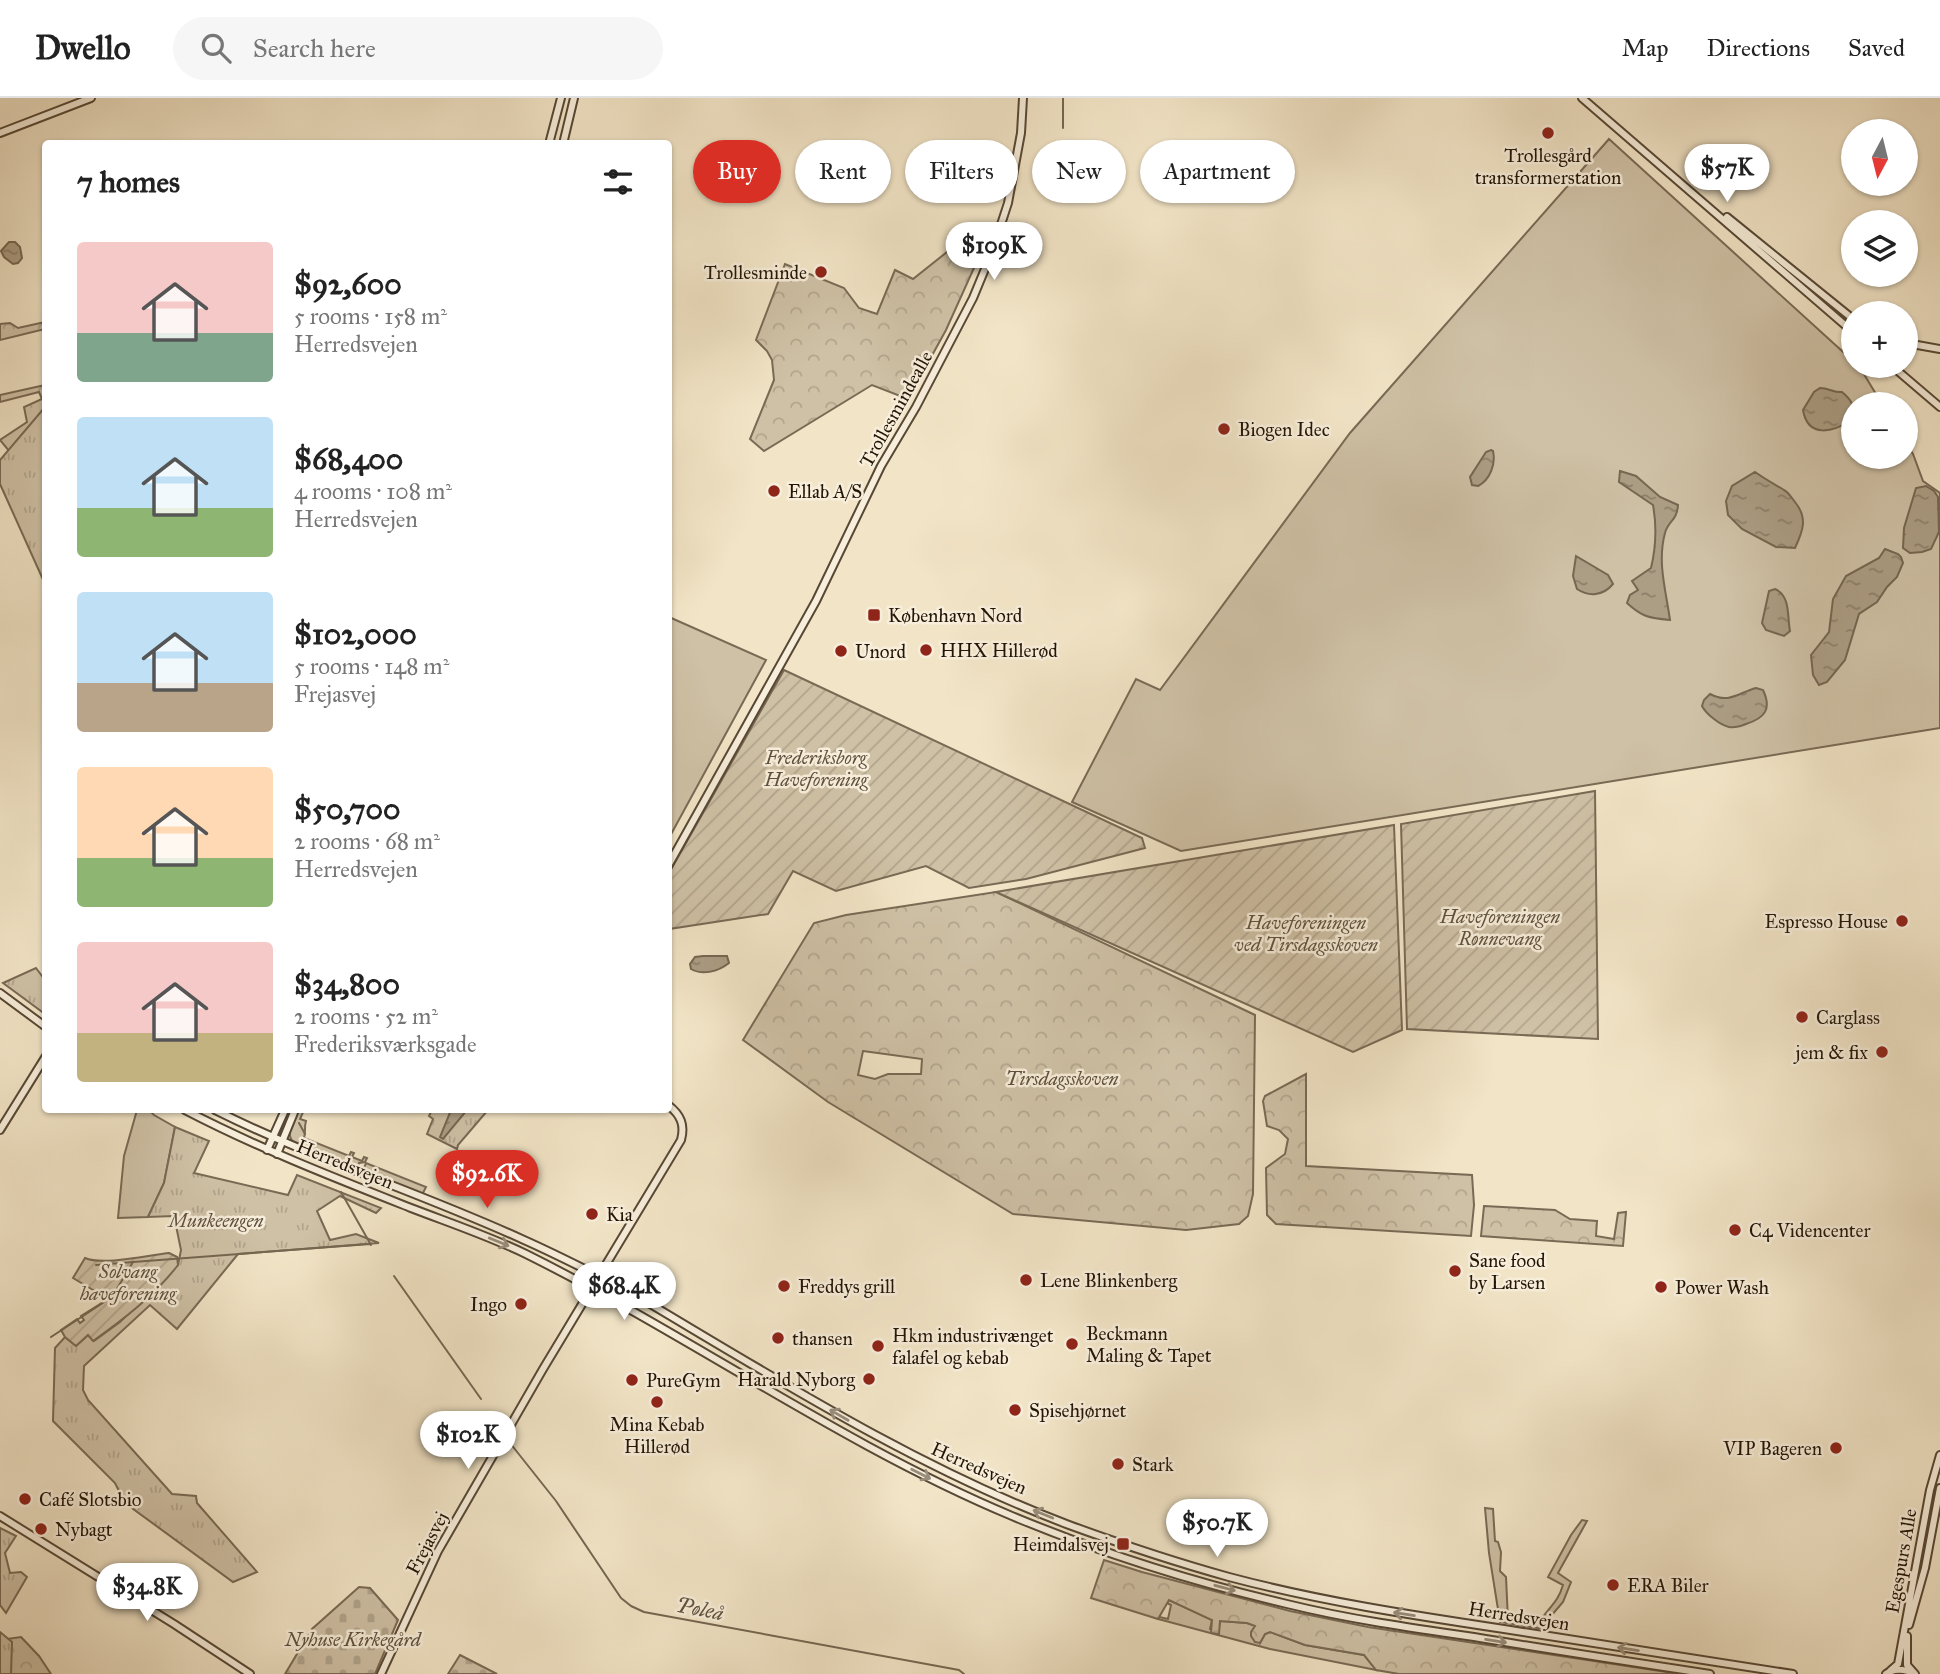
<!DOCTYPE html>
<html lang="en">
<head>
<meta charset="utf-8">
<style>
	:root { --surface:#fff; --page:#f6f6f6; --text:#222; --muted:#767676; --line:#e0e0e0; --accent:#d93025 }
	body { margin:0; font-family:"IM FELL Great Primer",serif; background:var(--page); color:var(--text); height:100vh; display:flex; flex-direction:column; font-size:26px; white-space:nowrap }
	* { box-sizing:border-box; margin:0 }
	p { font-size:23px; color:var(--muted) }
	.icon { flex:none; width:38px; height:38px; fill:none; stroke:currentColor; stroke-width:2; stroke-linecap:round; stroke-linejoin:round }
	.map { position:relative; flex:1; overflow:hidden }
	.sheet { position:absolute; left:42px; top:42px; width:630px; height:973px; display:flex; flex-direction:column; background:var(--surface); border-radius:7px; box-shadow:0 2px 5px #0004 }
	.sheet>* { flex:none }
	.banner { position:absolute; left:693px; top:42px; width:665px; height:63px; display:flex; gap:14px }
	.needle { width:46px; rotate:187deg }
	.fabs { position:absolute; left:1841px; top:21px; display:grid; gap:14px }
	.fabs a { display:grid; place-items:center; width:77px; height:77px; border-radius:50%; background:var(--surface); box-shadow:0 2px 5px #0004; font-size:35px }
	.price { position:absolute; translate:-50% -60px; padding:0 16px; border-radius:24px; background:#fff; color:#222; font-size:23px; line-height:46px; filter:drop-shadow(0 2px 4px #0008) }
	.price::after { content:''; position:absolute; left:50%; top:42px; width:21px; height:16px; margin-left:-10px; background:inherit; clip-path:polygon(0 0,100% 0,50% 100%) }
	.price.on { background:var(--accent); color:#fff }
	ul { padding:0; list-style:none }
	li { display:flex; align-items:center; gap:21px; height:175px; padding:0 35px }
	li span { display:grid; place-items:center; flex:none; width:196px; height:140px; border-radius:7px; color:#555 }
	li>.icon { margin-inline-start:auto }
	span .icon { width:84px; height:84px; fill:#fffc; stroke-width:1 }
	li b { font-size:30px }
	h2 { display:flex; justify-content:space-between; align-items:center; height:84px; padding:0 35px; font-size:30px }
	.pill { padding:0 24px; border-radius:32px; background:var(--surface); box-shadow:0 2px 5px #0004; font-size:24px; line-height:63px }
	.pill.on { background:var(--accent); color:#fff }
	header { display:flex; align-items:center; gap:42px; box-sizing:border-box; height:98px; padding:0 35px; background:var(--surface); border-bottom:2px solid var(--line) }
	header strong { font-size:33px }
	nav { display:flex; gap:38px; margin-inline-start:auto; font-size:24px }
	.search { width:490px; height:63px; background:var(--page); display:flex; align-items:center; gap:18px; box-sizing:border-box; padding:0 24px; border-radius:38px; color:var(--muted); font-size:26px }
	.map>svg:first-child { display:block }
	.grass { fill:#cfc1a6; stroke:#796a55; stroke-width:2 }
	.forest { fill:url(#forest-crowns); stroke:#796a55; stroke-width:2; fill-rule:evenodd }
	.cemetery { fill:url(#cemetery-stones); stroke:#796a55; stroke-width:2 }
	.park { fill:url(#park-tufts); stroke:#796a55; stroke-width:2 }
	.garden { fill:url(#garden-furrows); stroke:#796a55; stroke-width:2 }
	.water { fill:url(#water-ripples); stroke:#756751; stroke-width:2 }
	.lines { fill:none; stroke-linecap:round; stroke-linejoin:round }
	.stream { stroke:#756751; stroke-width:2 }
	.tertiary-casing { stroke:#574835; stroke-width:10 }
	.tertiary { stroke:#f7eedb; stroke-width:6 }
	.oneway { stroke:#988c7a }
	.poi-dot { fill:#8f2418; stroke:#f7eedb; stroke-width:2.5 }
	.labels { text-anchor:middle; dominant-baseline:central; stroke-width:5; stroke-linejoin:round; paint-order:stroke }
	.poi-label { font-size:19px; fill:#231404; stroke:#f7eedb; text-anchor:start }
	.street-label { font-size:19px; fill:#231404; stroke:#f7eedb }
	.park-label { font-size:19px; font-style:italic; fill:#5f513d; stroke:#f7eedb }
	.water-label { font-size:21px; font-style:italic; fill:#61523e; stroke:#f7eedb }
</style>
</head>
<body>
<header>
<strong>Dwello</strong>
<div class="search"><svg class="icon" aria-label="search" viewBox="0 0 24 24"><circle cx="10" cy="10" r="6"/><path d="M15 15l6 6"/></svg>Search here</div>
<nav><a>Map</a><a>Directions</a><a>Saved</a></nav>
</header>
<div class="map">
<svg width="1940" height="1576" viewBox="0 0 1940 1576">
	<defs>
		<pattern id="forest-crowns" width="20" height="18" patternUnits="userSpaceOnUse" patternTransform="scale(1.75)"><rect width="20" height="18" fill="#cfc1a6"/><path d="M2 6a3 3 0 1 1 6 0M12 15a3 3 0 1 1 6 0" fill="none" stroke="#b1a58d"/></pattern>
		<pattern id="cemetery-stones" width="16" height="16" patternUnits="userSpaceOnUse" patternTransform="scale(1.75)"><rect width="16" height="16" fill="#cfc1a6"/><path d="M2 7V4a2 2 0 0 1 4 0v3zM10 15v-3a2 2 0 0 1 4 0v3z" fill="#b1a58d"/></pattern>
		<pattern id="park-tufts" width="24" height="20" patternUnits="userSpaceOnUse" patternTransform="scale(1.75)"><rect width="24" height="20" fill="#cfc1a6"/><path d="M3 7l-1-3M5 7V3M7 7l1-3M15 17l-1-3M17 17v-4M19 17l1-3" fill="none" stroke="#b1a58d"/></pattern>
		<pattern id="garden-furrows" width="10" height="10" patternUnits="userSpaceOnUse" patternTransform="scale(1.75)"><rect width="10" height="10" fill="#cfc1a6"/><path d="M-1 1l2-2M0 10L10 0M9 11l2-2" fill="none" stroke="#b1a58d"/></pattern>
		<pattern id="water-ripples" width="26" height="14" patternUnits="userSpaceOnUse" patternTransform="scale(1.75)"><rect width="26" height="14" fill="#ac9e85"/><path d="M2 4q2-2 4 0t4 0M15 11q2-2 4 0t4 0" fill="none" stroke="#8c806b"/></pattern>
	</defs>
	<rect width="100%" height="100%" fill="#f2e5c7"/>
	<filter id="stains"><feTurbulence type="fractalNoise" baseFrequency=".00286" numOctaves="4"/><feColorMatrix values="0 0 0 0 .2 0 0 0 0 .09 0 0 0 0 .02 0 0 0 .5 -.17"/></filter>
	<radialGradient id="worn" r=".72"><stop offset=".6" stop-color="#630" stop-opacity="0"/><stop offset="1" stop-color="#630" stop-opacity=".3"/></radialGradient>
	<path class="grass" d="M1609 41 1853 263V268H1859L1882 306H1853V359H1906V345L1913 356 1923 383 1940 395V630L1181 753 1072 704 1136 581 1160 592 1350 335Z
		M669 519 766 562 669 740Z
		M137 1012H149L154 1017 175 1029 164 1085 148 1119 118 1120 124 1058Z
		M297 1012H304L300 1021 306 1023C304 1029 306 1034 304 1040L349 1058 351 1054 354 1055 352 1059 362 1063 364 1059 367 1060 365 1064 359 1065 358 1068 364 1070 366 1065 426 1089 422 1097 293 1044C285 1034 293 1022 297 1012Z
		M1485 1410 1493 1411 1495 1443 1498 1444 1501 1454 1500 1473 1506 1479 1508 1522 1540 1523C1550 1508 1558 1504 1563 1487L1548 1479 1571 1437 1582 1422 1587 1423 1558 1475 1571 1484 1563 1504 1551 1518 1549 1527 1543 1531 1500 1524 1489 1455Z
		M1169 1502 1212 1522 1210 1531 1218 1536 1220 1523 1247 1525 1256 1528 1260 1545 1265 1536 1270 1534 1305 1547 1364 1557 1376 1572 1270 1551 1158 1521 1160 1519 1168 1521 1171 1507 1167 1505Z"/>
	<path class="forest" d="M952 150 978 161 946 232 908 301 872 287 764 353 750 341 774 282 772 262 767 253 756 242 785 166 844 190 859 210 877 216 895 172 913 181Z
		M45 224V231L0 242V226L10 225 18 230Z
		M45 287V310L9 353 0 342 27 324 24 309 42 301 39 294 0 304V297Z
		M996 794 1255 917 1253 1096 1248 1118 1239 1126 1186 1132 1013 1116 828 1004 743 942 814 825 846 817ZM863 953 922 961 921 976H888L875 981 858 977Z
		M1306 976V1068L1472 1077 1474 1107 1471 1138 1276 1126 1267 1117 1266 1070 1285 1056 1288 1041 1279 1032 1267 1028 1263 1003 1265 998Z
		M1484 1108 1555 1112 1570 1121 1597 1123 1596 1138 1614 1141 1618 1115 1626 1114 1623 1148 1481 1138Z
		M1104 1462 1142 1474 1290 1513 1368 1529 1680 1576H1399L1376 1572 1364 1557 1305 1547 1270 1534 1265 1536 1260 1545 1255 1544 1251 1538V1534L1255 1528 1247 1525 1220 1523 1219 1536 1211 1535 1212 1522 1169 1502 1158 1521 1091 1500Z
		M21 1539 39 1558 51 1576H0V1542Z"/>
	<path class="cemetery" d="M359 1489 370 1490 398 1522 375 1576H285L312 1531Z
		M460 1557 497 1576H448Z"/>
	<path class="park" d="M45 309V486L0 386V362Z
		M36 870 45 882V916L3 885Z
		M432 1012H488L458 1047 457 1051 427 1036 433 1021 429 1018Z
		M175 1029 209 1043 194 1075 288 1097 297 1077 381 1110 376 1115 340 1098 317 1113 330 1142 356 1136 379 1145 238 1156 177 1231 150 1207 84 1268 83 1292 88 1302 172 1396 196 1398 197 1405 257 1474 233 1484 125 1405 115 1385 53 1323 55 1250 65 1239 76 1248 88 1237 94 1243 120 1224 178 1167 181 1152 174 1118 148 1119 164 1085Z
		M0 1430 16 1438 5 1455 10 1475 21 1474 27 1479 6 1515 0 1507Z
		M0 1534 12 1544 11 1576H0Z"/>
	<path class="garden" d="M784 572 1142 740 1145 750 1026 781 969 790 926 768 836 793 793 773 768 816 669 831V775Z
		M1595 693 1598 941 1407 931 1401 726Z
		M1394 727 1402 932 1353 954 996 794Z
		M169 1155 177 1159 178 1167C155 1197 124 1221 93 1243L88 1237 76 1248 65 1239 61 1232 77 1221 80 1225 84 1222 81 1218 108 1201 73 1180 85 1160C103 1168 149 1157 169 1155Z"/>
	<path class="water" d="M9 144H15L20 149 22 160 18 165 13 166 4 159 1 153Z
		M1820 290C1829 290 1834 295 1842 294 1853 303 1855 309 1852 322 1833 334 1808 341 1803 312L1814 294Z
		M1491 352 1493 353C1496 366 1490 382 1478 388L1472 387 1470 379 1486 354Z
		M1620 373 1636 378 1660 399 1678 407C1677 423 1668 423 1665 435 1657 464 1666 493 1670 522 1649 520 1642 519 1627 505L1630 497 1638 492 1632 483 1651 470C1656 449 1657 429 1653 407L1619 384Z
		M1755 374C1765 381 1774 386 1784 392 1788 394 1791 399 1795 404 1808 420 1803 433 1795 450L1776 449 1742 431 1728 417 1726 403 1732 388Z
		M1926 388 1934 393 1938 399 1939 434 1931 451 1922 454 1910 455 1903 450 1904 430 1916 390Z
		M1885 451 1898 456 1901 459 1903 465 1897 479 1887 489 1877 504 1859 516 1845 562 1827 584 1819 587 1813 577 1811 557 1829 534 1833 501 1846 478 1879 460Z
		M1576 458 1608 477 1613 486C1603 498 1589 499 1577 491L1573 478Z
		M1775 491C1791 498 1787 519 1790 533L1784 538 1766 532 1762 525 1769 493Z
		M1756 590 1763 592C1772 611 1765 620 1746 626 1741 628 1735 630 1729 629 1720 627 1706 616 1702 608L1704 602 1710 596C1729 606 1738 595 1756 590Z
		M703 858H727L729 865C719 873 703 878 691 871L690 866 695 859Z
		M451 1012H467L443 1041 440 1039Z"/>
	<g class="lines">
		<path class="stream" d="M1063 0V30
			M299 1025 305 1036
			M341 1094 371 1147
			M96 1167 133 1164
			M394 1178 481 1301
			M51 1239 112 1199 133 1164 370 1146
			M510 1345 556 1403 621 1500 631 1508 644 1514 959 1572 964 1576"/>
		<g class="tertiary-casing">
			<path id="tertiary" d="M1582 0 1853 234
				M0 35 91 0
				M549 46 561 0
				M563 46 574 0
				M1727 119 1853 221
				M1906 245 1940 251
				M1892 268 1940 309
				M668 768 816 503 881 368 916 309 973 200 992 154 1008 105 1021 35 1023 0
				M0 895 46 929
				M185 1012C258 1050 335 1080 411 1110 450 1125 489 1138 526 1156 691 1238 842 1347 1012 1418 1101 1455 1193 1484 1287 1506 1348 1521 1411 1530 1474 1539 1552 1552 1631 1564 1710 1576
				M215 1012C315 1062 422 1095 524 1142 560 1158 595 1176 630 1194 772 1278 913 1368 1069 1427 1121 1446 1175 1464 1229 1479 1319 1503 1411 1517 1504 1531 1600 1546 1696 1561 1793 1576
				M0 1032 46 958
				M267 1052 285 1012
				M277 1056 295 1012
				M0 1418 174 1526 250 1576
				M1909 1527 1925 1470 1940 1390
				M1907 1538V1567L1915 1576
				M1890 1573 1898 1566 1930 1392 1940 1357
				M381 1576 438 1453 543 1271 681 1042C685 1027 681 1017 668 1007
				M1886 1576C1894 1570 1904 1571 1913 1575"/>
		</g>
		<use href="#tertiary" class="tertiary"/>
	</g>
	<defs><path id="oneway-shaft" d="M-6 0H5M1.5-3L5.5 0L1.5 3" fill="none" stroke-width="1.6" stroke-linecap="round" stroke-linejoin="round" transform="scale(1.75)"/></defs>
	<g class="oneway">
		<use href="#oneway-shaft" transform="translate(499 1144) rotate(22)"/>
		<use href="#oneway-shaft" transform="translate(839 1317) rotate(-150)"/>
		<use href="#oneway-shaft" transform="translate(921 1376) rotate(27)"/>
		<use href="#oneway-shaft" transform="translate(1043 1416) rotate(-158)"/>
		<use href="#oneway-shaft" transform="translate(1225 1490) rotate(15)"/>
		<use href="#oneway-shaft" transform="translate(1404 1516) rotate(-171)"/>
		<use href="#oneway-shaft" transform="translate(1496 1543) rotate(9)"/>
		<use href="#oneway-shaft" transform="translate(1628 1551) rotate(-171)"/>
	</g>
	<g class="poi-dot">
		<circle cx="1548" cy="35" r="7"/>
		<circle cx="821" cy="174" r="7"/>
		<circle cx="1224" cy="331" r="7"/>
		<circle cx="774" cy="393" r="7"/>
		<rect x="867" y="510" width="14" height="14" rx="3.5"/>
		<circle cx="926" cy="552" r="7"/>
		<circle cx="841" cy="553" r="7"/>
		<circle cx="1902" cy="823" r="7"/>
		<circle cx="1802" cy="919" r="7"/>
		<circle cx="1882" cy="954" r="7"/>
		<circle cx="592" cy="1116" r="7"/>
		<circle cx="1735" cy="1132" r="7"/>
		<circle cx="1455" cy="1173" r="7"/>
		<circle cx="1026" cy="1182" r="7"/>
		<circle cx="784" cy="1188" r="7"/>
		<circle cx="1661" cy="1189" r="7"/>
		<circle cx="521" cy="1206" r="7"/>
		<circle cx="778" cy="1240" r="7"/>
		<circle cx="1072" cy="1246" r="7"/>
		<circle cx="878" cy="1248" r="7"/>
		<circle cx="869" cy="1281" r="7"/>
		<circle cx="632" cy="1282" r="7"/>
		<circle cx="657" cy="1304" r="7"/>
		<circle cx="1015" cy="1312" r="7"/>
		<circle cx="1836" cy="1350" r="7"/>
		<circle cx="1118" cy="1366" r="7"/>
		<circle cx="25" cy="1401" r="7"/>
		<circle cx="41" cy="1431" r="7"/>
		<rect x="1116" y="1439" width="14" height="14" rx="3.5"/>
		<circle cx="1613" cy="1487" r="7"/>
	</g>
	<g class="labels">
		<g class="poi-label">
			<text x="1548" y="57" text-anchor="middle">Trollesgård<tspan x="1548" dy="22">transformerstation</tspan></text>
			<text x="807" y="174" text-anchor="end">Trollesminde</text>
			<text x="1238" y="331">Biogen Idec</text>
			<text x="788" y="393">Ellab A/S</text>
			<text x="888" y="517">København Nord</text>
			<text x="940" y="552">HHX Hillerød</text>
			<text x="855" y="553">Unord</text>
			<text x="1888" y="823" text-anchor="end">Espresso House</text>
			<text x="1816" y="919">Carglass</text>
			<text x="1868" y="954" text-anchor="end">jem &amp; fix</text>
			<text x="606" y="1116">Kia</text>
			<text x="1749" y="1132">C4 Videncenter</text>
			<text x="1469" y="1162">Sane food<tspan x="1469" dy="22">by Larsen</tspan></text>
			<text x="1040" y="1182">Lene Blinkenberg</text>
			<text x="798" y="1188">Freddys grill</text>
			<text x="1675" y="1189">Power Wash</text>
			<text x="507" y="1206" text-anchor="end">Ingo</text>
			<text x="1086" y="1235">Beckmann<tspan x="1086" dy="22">Maling &amp; Tapet</tspan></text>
			<text x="892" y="1237">Hkm industrivænget<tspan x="892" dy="22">falafel og kebab</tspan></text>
			<text x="792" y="1240">thansen</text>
			<text x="855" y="1281" text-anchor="end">Harald Nyborg</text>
			<text x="646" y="1282">PureGym</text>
			<text x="1029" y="1312">Spisehjørnet</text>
			<text x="657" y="1326" text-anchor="middle">Mina Kebab<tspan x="657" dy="22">Hillerød</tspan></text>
			<text x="1822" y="1350" text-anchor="end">VIP Bageren</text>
			<text x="1132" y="1366">Stark</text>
			<text x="39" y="1401">Café Slotsbio</text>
			<text x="55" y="1431">Nybagt</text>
			<text x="1109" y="1446" text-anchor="end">Heimdalsvej</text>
			<text x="1627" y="1487">ERA Biler</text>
		</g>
		<g class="street-label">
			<text transform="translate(896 311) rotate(-61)">Trollesmindealle</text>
			<text transform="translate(345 1066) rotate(22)">Herredsvejen</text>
			<text transform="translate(979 1370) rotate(24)">Herredsvejen</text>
			<text transform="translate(427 1445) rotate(-62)">Frejasvej</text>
			<text transform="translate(1901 1463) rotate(-80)">Egespurs Alle</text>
			<text transform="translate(1519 1518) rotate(9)">Herredsvejen</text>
		</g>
		<g class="park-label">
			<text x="816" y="659">Frederiksborg<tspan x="816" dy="22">Haveforening</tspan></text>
			<text x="1500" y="818">Haveforeningen<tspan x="1500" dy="22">Rønnevang</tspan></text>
			<text x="1306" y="824">Haveforeningen<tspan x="1306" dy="22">ved Tirsdagsskoven</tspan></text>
			<text x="1062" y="980">Tirsdagsskoven</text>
			<text x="216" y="1122">Munkeengen</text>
			<text x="128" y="1173">Solvang<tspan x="128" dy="22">haveforening</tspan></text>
			<text x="353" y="1541">Nyhuse Kirkegård</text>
		</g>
		<g class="water-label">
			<text transform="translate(700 1511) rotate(11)">Pøleå</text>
		</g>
	</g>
	<rect width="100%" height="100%" filter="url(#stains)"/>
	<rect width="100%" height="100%" fill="url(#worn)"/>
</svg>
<div class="fabs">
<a><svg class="needle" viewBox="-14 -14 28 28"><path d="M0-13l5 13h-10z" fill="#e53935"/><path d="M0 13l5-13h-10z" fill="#767676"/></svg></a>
<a><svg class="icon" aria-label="layers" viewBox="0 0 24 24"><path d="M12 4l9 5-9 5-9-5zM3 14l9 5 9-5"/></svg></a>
<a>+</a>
<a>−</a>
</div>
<b class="price" style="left:1727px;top:106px">$57K</b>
<b class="price" style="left:994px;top:184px">$109K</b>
<b class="price on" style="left:487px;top:1112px">$92.6K</b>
<b class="price" style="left:624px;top:1224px">$68.4K</b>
<b class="price" style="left:468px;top:1373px">$102K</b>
<b class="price" style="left:1217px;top:1461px">$50.7K</b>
<b class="price" style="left:147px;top:1525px">$34.8K</b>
<div class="banner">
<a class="pill on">Buy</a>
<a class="pill">Rent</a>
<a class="pill">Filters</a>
<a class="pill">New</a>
<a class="pill">Apartment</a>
</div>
<section class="sheet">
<h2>7 homes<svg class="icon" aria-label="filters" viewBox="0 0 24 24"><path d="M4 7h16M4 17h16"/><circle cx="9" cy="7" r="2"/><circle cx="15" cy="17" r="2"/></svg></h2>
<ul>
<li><span style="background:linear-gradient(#f6c9c9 65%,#7fa58c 0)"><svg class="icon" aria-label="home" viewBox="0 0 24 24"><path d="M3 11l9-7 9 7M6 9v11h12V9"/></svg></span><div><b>$92,600</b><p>5 rooms · 158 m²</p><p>Herredsvejen</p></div></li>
<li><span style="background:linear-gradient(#bfe0f5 65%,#8fb573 0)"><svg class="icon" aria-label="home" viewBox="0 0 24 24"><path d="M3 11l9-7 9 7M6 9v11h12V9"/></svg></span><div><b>$68,400</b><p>4 rooms · 108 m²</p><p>Herredsvejen</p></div></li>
<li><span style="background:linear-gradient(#bfe0f5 65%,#b9a48a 0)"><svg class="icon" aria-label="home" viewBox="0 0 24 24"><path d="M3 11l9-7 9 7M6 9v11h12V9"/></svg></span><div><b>$102,000</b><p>5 rooms · 148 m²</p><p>Frejasvej</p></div></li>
<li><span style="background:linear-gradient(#ffd9b3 65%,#8fb573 0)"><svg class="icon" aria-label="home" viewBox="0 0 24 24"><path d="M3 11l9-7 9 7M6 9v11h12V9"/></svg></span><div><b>$50,700</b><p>2 rooms · 68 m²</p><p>Herredsvejen</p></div></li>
<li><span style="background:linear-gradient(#f6c9c9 65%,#c2b280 0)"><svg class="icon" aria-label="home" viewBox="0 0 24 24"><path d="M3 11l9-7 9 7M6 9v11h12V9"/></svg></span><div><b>$34,800</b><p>2 rooms · 52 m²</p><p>Frederiksværksgade</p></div></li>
</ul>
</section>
</div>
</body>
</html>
